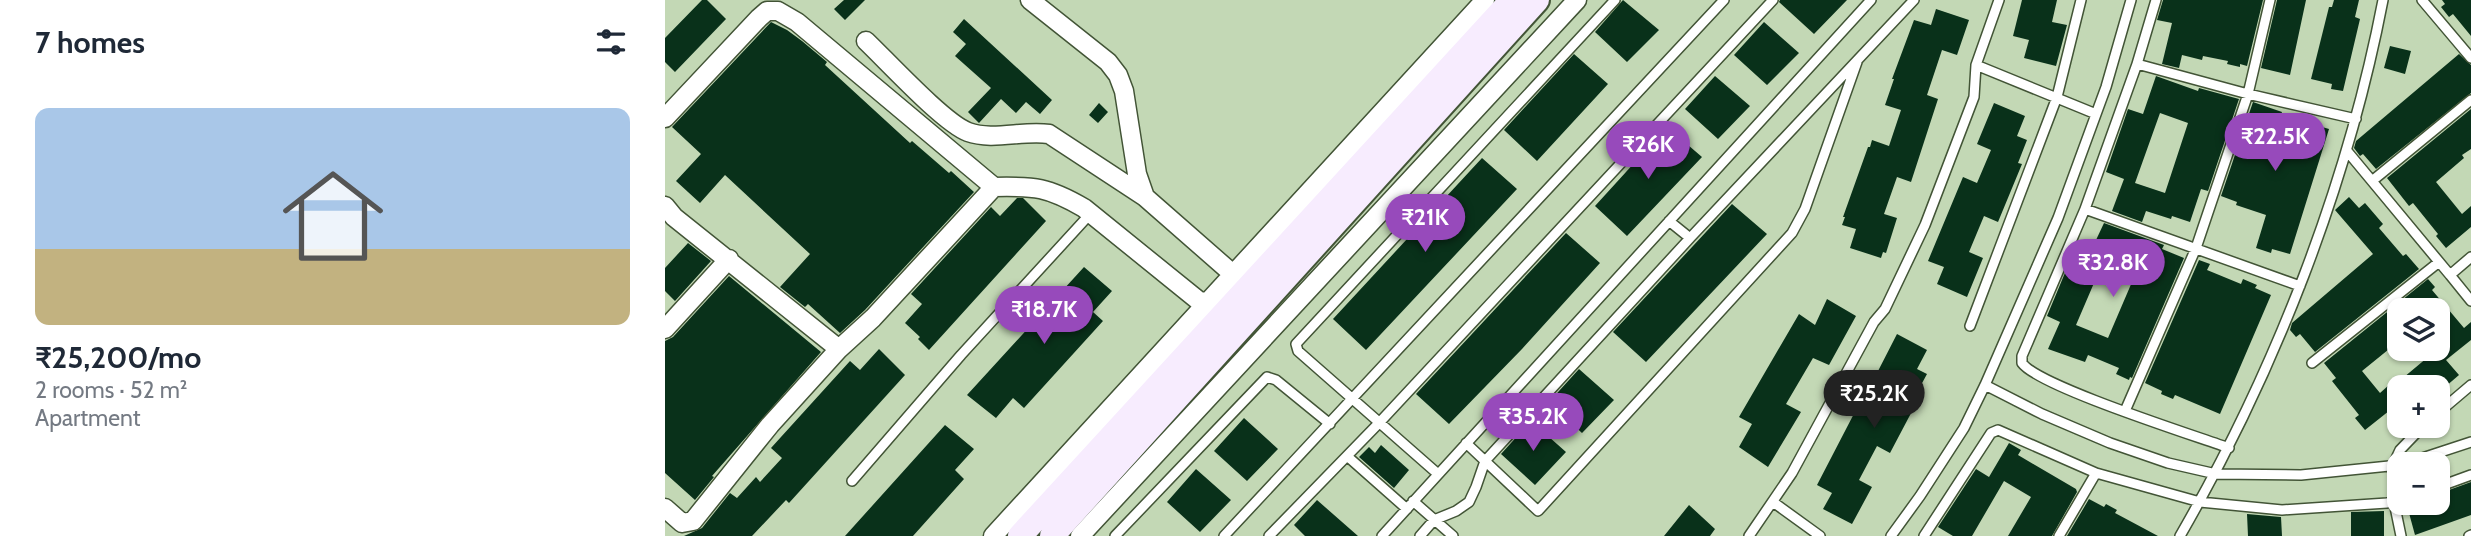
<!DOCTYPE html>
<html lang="en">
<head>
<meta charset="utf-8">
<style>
	:root { --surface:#fff; --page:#f2f2f3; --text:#1f2937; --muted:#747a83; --line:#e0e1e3; --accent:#974abb }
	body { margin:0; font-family:Cabin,sans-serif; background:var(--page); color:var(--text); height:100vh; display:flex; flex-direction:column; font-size:26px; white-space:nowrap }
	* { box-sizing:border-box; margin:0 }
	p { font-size:23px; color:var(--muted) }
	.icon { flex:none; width:38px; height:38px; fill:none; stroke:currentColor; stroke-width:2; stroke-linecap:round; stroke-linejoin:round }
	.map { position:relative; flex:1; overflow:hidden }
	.sheet { display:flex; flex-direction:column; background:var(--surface); width:665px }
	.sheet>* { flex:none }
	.tools { position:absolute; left:1722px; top:298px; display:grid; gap:14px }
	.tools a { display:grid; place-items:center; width:63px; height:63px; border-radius:14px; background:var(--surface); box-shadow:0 2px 5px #0004; font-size:35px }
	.price { position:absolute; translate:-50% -60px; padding:0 16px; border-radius:24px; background:var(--accent); color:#fff; font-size:23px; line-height:46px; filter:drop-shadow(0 2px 4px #0008) }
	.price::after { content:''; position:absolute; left:50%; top:42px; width:21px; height:16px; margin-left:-10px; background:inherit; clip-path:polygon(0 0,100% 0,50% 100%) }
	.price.on { background:#222; color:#fff }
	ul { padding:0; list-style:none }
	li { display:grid; align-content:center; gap:14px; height:371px; padding:0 35px }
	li+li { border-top:2px solid var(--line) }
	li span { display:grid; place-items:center; height:217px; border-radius:14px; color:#555 }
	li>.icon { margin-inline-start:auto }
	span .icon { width:126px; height:126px; fill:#fffc; stroke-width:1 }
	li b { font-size:30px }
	h2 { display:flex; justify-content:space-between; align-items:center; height:84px; padding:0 35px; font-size:30px }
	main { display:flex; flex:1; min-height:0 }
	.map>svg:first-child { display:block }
	.building { fill:#09311a; fill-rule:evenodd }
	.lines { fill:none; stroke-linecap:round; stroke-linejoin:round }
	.lane-casing { stroke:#425436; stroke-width:12 }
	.street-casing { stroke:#425436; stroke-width:21 }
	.secondary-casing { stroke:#425436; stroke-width:28 }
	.lane { stroke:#fff; stroke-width:9 }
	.street { stroke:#fff; stroke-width:18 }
	.secondary { stroke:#f7ecfe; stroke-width:24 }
</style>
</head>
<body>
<main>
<section class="sheet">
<h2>7 homes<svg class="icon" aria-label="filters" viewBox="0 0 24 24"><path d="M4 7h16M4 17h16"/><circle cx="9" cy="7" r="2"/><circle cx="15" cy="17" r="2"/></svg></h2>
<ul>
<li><span style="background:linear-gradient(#a9c7e8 65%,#c2b280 0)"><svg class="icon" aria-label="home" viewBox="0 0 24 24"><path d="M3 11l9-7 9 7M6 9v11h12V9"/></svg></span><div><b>₹25,200/mo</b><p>2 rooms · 52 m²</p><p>Apartment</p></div></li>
</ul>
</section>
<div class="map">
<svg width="1806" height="536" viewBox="0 0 1806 536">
	<rect width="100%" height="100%" fill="#c3d8b5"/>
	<path class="building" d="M37 0H42L61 19 10 72 0 62V38Z
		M179 0H200L180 20 169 9Z
		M958 0 994 30 962 62 930 32Z
		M1115 0H1182L1149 34 1114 2Z
		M1357 0H1392L1387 22 1402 25 1391 66 1359 58 1364 40 1348 36Z
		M1498 0H1598L1582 66 1575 64V67L1562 64 1563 61 1538 56 1537 60 1517 55 1514 68 1497 64 1507 23 1492 20Z
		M1612 0H1641L1625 75 1596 68Z
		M1669 0H1694L1690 17 1695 19 1678 91 1666 89 1667 84 1646 79 1664 7H1667Z
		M1777 0H1806V36L1788 14 1784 17 1776 7 1780 4Z
		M1271 9 1304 20 1292 55 1277 50 1262 95 1273 99 1246 182 1232 177 1219 214 1232 218 1221 253 1218 252 1216 258 1185 248 1191 229 1177 225 1180 217H1178L1203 147H1205L1207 140 1224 146 1236 110 1220 105 1229 79H1227L1249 20 1266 25Z
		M299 19 387 100 375 114 361 102 351 113 336 99 314 123 303 112 326 88 290 56 301 44 288 32Z
		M106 22 122 30 137 41 162 62 160 65 245 143 247 141 284 173 286 171 309 192 200 310 175 333 143 304 140 307 115 287 145 254 60 175 35 203 11 181 36 154 7 127Z
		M1099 22 1134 53 1102 85 1069 55Z
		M1725 46 1746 51 1740 74 1719 68Z
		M909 54 943 84 872 161 839 130Z
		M1794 54 1806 65V93L1711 169 1698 154 1695 156 1689 148 1691 141Z
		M1050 76 1085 106 1053 139 1020 109Z
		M1491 76 1533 91 1534 88 1574 99 1543 191 1536 189 1525 222 1507 216 1506 219 1481 211 1477 222 1447 211 1459 179 1441 172 1463 109 1478 114ZM1495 113 1523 123 1500 193 1470 183Z
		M1588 102 1617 112 1616 115 1664 129 1625 254 1607 249 1606 253 1591 248 1601 215 1571 205 1572 202 1556 196Z
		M434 103 443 112 433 123 424 115Z
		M1329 103 1360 116 1352 136 1362 140 1353 163 1357 164 1333 222 1319 216 1304 252 1318 258 1302 297 1272 284 1279 267 1263 261 1298 177 1312 183 1326 150 1312 144Z
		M1806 109V149L1797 155 1799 158 1771 182 1797 214 1806 206V227L1781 248 1771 236 1773 234 1748 203 1744 206 1722 178Z
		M1002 127 1037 157 962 236 930 206Z
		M817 158 852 189 701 350 668 319Z
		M1684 197 1694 208 1700 203 1718 224 1714 228 1738 256 1741 254 1754 269 1650 352 1635 334 1631 337 1625 330 1627 323 1708 254 1670 210Z
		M352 198H358L381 221 264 350 253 339 255 337 240 323 257 304 246 294 326 207 335 216Z
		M1067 204 1102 234 981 362 948 332Z
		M1439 223 1499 245 1497 249 1519 258 1467 378 1465 377 1464 380 1451 374 1454 368 1423 355 1420 362 1383 349 1395 322 1382 316 1410 249 1424 255ZM1441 255 1473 268 1443 338 1411 325Z
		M901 233 935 263 857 349 784 424 751 394Z
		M23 243 46 261 10 301 0 291V268Z
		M1534 260 1545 264 1542 270 1576 284 1578 279 1592 285 1590 288 1606 295 1555 414 1510 395 1508 399 1496 394 1497 391 1480 383Z
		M419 267 447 291 428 312 438 321 359 408 348 398 331 418 302 395Z
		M64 276 156 352 47 476 49 477 30 500 0 473V341L8 337Z
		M1763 279 1770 287 1767 290 1799 328 1806 322V340L1781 360 1794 375 1780 387H1734V403L1700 430 1690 418 1694 415 1667 381 1671 378 1659 363ZM1734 310H1773V348H1769L1761 355 1763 357 1726 388 1724 385 1715 393 1697 371 1734 341Z
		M1162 299 1191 316 1164 365 1148 358 1121 404 1136 412 1103 467 1074 447 1087 424 1074 417 1134 314 1150 325Z
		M1232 334 1262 350 1252 369 1262 374 1250 396 1254 398 1225 453 1212 446 1194 480 1207 487 1187 524 1158 509 1167 493 1152 485 1194 404 1208 412 1225 380 1212 373Z
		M214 349 240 375 124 503 121 500 87 536H19L37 528 65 493 72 498 91 477 95 482 117 458 106 448 185 361 195 370Z
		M914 369 949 400 917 433 884 402Z
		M579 418 613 449 582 481 549 451Z
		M866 421 901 452 870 485 836 454Z
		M280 425 309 449 290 470 299 479 248 536H180Z
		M1344 443 1356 450 1353 455 1411 489 1412 492 1387 536H1343L1366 497 1339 481 1307 536H1288L1273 527 1311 469 1324 477Z
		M716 445 744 470 729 488 694 457 704 447 710 453Z
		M531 469 566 500 535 532 502 502Z
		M1806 482V515L1750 535 1741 502H1773V494Z
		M1424 499 1439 507 1441 504 1452 510 1450 513 1493 536H1402Z
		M652 500 693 536H640L629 525Z
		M1024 505 1050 529 1045 536H999Z
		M1719 511V536H1686V512Z
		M1582 514 1616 517 1617 536H1583Z"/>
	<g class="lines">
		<g class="lane-casing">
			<path id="lane" d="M1491 0 1472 64 1583 94 1691 119
				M1757 0 1806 58
				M1472 64 1420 209 1357 356V363C1373 386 1528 435 1564 448
				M1311 65 1431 114
				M1682 151 1785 275
				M1707 181 1806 100
				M1420 209 1635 286
				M1004 221 1025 238 1249 0
				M1806 257 1785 275 1806 301
				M1305 326 1392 97 1416 0
				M1647 363 1774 262
				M1320 385 1377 414 1445 443 1503 463 1551 474 1636 475 1734 465
				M1460 411 1531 248 1583 94 1605 0
				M1773 413 1806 385
				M801 443 873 511 1127 233 1140 209 1192 62
				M682 456 742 509
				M1739 464 1806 442
				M1727 467 1735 450 1759 425
				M773 474 633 351 631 344 950 0
				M187 481 296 355 426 213
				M1773 487 1806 475
				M748 501 788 536
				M1108 502 1155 536
				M1729 502 1736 536
				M450 536 602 377 611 380 665 424
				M559 536 1059 0
				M604 536 714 423 1108 0
				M717 536 1206 0
				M755 536 769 520 791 511 804 502 811 487 820 461 1025 238
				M1084 536 1127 473 1209 322 1220 309 1260 225 1309 97 1311 65 1334 0
				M1226 536 1255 496 1299 428 1320 385 1393 218 1441 87 1466 0
				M1259 536 1326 433 1333 430 1431 473 1535 502 1617 510 1722 503 1734 500
				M1394 536 1431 473
				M1515 536C1610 371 1682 187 1718 0
				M1804 536 1806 535"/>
		</g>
		<g class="street-casing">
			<path id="street" d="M365 0 443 62 453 75 459 91 472 174 480 197 577 282
				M201 41C223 62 279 123 303 132 328 141 358 130 384 134L480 197
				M0 118 94 18 102 11H113L132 22 329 187
				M0 206 9 217 174 349
				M0 329 64 259
				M0 508 17 523 28 521 105 425 174 349 208 318 329 187C370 186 383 187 419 208L534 301 544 302 562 294 573 301
				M328 536 820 0
				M415 536 912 0"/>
		</g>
		<g class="secondary-casing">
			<path id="secondary" d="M355 536 847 0
				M387 536 872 0"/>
		</g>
		<use href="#lane" class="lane"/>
		<use href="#street" class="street"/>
		<use href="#secondary" class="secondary"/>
	</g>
</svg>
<div class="tools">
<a><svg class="icon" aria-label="layers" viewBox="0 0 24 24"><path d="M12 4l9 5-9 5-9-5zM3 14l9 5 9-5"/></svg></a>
<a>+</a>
<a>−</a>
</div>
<b class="price" style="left:1610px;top:173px">₹22.5K</b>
<b class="price" style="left:983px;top:181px">₹26K</b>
<b class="price" style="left:760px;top:254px">₹21K</b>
<b class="price" style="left:1448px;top:299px">₹32.8K</b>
<b class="price" style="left:379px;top:346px">₹18.7K</b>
<b class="price on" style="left:1209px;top:430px">₹25.2K</b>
<b class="price" style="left:868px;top:453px">₹35.2K</b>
</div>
</main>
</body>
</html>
